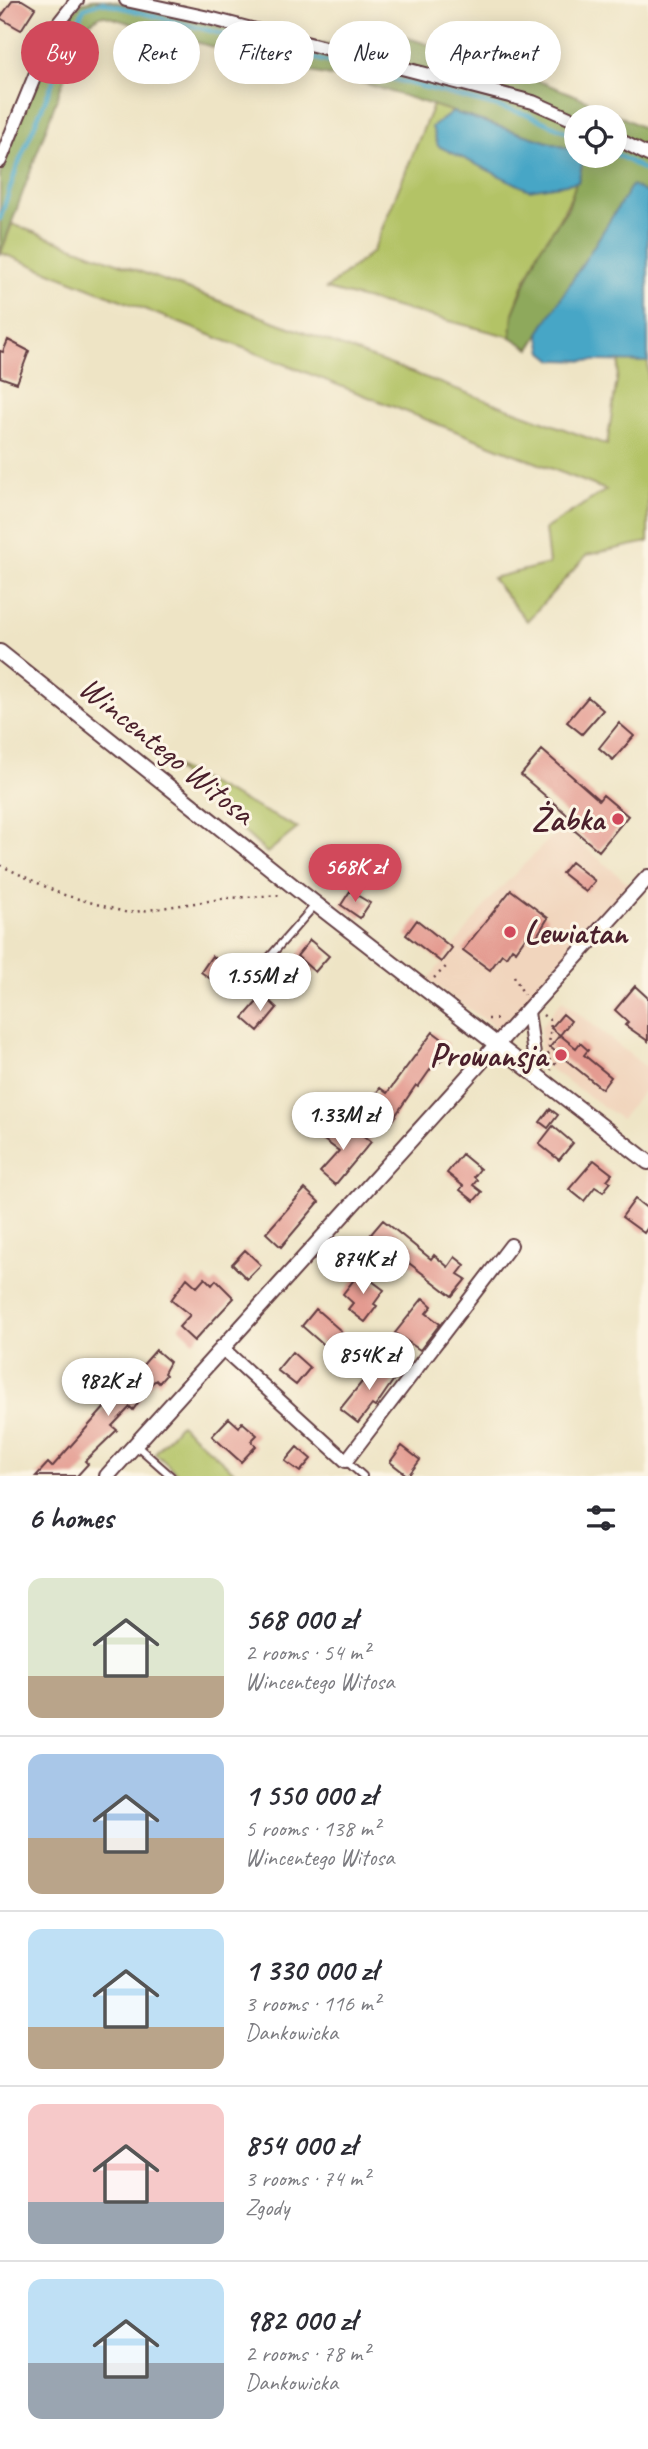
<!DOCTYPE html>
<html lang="en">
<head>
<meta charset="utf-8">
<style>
	:root { --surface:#fff; --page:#f7f7f7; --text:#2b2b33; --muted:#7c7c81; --line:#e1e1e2; --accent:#d1495b }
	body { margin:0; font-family:Caveat,sans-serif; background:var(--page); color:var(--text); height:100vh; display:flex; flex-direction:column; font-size:26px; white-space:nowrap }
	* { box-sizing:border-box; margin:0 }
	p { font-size:23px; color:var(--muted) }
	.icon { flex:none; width:38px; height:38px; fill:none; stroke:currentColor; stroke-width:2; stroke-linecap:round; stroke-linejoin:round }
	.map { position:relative; height:1476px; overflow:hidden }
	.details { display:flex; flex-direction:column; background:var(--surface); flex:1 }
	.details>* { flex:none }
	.guide { position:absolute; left:21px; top:21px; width:607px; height:63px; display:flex; gap:14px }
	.controls { position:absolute; left:564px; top:105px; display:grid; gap:14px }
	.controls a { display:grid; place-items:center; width:63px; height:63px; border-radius:50%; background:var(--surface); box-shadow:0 4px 18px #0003; font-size:35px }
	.price { position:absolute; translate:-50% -60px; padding:0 16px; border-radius:24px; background:#fff; color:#222; font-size:23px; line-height:46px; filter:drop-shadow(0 2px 4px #0008) }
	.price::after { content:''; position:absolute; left:50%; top:42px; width:21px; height:16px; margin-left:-10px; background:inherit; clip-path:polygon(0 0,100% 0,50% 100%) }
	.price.active { background:var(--accent); color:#fff }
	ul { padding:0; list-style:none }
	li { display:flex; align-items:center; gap:21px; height:175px; padding:0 28px }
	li+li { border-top:2px solid var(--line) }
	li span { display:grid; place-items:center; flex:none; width:196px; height:140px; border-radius:14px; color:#555 }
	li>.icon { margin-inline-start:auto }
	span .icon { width:84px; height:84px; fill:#fffc; stroke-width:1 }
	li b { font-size:30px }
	h2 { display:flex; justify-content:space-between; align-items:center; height:84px; padding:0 28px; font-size:30px }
	.pill { padding:0 24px; border-radius:32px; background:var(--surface); box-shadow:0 4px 18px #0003; font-size:24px; line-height:63px }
	.pill.active { background:var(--accent); color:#fff }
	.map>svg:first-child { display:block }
	.built { fill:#f1d5bd }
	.green { fill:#b3c366; stroke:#7e7148; stroke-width:2 }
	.forest { fill:#8ea95b; stroke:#6c6443; stroke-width:2 }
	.water { fill:#47a6c6; stroke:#486278; stroke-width:2 }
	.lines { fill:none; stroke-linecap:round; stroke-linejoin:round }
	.stream { stroke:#47a6c6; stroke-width:4.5 }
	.building { fill:#e49b91 }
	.service-casing { stroke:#633d42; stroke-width:10 }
	.minor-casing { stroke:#633d42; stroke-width:16 }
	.tertiary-casing { stroke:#633d42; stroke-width:18 }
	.path { stroke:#633d42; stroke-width:2.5; stroke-dasharray:2 5; stroke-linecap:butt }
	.service { stroke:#fff; stroke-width:6 }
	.minor { stroke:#fff; stroke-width:12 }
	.tertiary { stroke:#fff; stroke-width:14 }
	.poi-dot { fill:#d1495b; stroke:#fcf5e5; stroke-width:2.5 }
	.labels { text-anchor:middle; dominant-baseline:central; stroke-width:6; stroke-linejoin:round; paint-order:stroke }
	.street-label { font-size:33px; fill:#4a1f2b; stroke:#fcf5e5 }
	.poi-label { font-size:33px; font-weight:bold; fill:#4a1f2b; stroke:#fcf5e5; text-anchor:end }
</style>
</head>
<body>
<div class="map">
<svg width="648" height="1476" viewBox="0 0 648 1476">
	<rect width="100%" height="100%" fill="#fcf5e5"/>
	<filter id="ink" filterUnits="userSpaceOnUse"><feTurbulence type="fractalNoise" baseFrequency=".0143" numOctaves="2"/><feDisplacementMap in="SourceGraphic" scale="14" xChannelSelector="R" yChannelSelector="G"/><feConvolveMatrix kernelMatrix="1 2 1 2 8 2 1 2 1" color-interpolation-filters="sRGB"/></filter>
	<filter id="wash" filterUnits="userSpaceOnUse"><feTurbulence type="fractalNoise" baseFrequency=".00686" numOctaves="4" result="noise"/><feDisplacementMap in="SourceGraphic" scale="28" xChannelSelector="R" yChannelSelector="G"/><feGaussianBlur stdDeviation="1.57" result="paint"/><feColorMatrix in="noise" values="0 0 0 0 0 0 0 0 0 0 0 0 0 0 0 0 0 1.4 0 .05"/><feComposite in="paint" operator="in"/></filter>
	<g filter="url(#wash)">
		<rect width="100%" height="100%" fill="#eee4c5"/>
		<path class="built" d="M561 827 629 884 499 1030 428 980 491 898Z
			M562 1000 648 1069V1085L621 1119 546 1066 540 1054 541 1027Z"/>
		<path class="green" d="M433 105 453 112 432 127 439 146 529 189 578 182C556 236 514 276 511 337L326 289 373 251Z
			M12 224 607 445 620 360 648 362V542L587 555 527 621 492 578 549 564 545 529 606 490 1 253Z
			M170 764 298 828 267 853Z
			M180 1424 239 1476H180L155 1453Z"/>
		<path class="forest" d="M93 0H107L290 43 336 44 365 24C459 56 562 81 648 131V194L632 186 530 349 511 337 513 313 539 250 568 208 584 156H614V117H576V151L357 81 279 66 102 15 83 27 0 255V175L16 127 59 31 81 3Z"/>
		<path class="water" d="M453 112 576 151V156H584L578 182 529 190 438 146 432 127Z
			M632 185 648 194V362L553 360 543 352 539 333Z"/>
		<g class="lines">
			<path class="stream" d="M614 153 648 172
				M0 219 17 167 84 8 101 2 529 115 576 136"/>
		</g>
		<g id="blocks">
			<path class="building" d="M13 0H22L35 8 21 30 0 18Z
				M8 340 29 351 17 383 0 377V351L3 352Z
				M588 697 603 710 582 734 567 722Z
				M619 723 634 736 613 760 599 748Z
				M542 750 599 800 603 795 628 816 599 851 574 830 578 824 521 775Z
				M571 862 595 881 586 892 562 873Z
				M511 890 548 918 535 939 528 934 516 951 512 948 506 957 502 954 490 970 463 950Z
				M350 891 370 903 360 918 341 905Z
				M417 920 452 948 441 962 406 935Z
				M310 940 329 956 315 972 297 956Z
				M212 956 231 970 223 980 220 978 216 983 201 972Z
				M635 986 648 998V1041L625 1025 628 1022 615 1010Z
				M263 995 277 1008 258 1031 243 1018Z
				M563 1014 571 1021 560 1035 551 1028Z
				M433 1032 449 1044 446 1048 449 1050 440 1062 437 1060 418 1087 416 1085 389 1125 366 1108 380 1088 387 1093Z
				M560 1035 576 1048 580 1043 588 1050 584 1055 611 1077 602 1089 550 1047Z
				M550 1109 558 1115 548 1128 540 1122Z
				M350 1125 371 1142 335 1185 320 1172 339 1151 317 1135 323 1127 339 1139Z
				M553 1126 573 1143 559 1160 539 1144Z
				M462 1154 480 1169 474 1177 477 1180 473 1185 482 1192 474 1201 460 1190 463 1186 447 1173Z
				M594 1160 612 1174 607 1180 611 1182 603 1192 595 1187 584 1201 569 1189Z
				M305 1189 319 1202 281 1247 266 1233Z
				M635 1199 648 1209V1227L644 1233 622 1217Z
				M383 1220 431 1259 434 1255 448 1267 455 1257 465 1265 458 1274 466 1279 452 1296 371 1234Z
				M245 1250 261 1265 247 1279 232 1264Z
				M360 1272 384 1290 374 1304 377 1306 365 1322 348 1309 353 1303 343 1294Z
				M187 1278 197 1287 205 1278 212 1285 216 1280 234 1298 194 1341 179 1327 190 1315 171 1300Z
				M423 1298 432 1306 426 1313 440 1324 420 1350 395 1333Z
				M316 1309 340 1330 344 1338 337 1346 332 1342 327 1348 302 1326Z
				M156 1350 170 1362 164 1373 166 1375 159 1383 156 1380 151 1384 133 1410 130 1407 112 1426 117 1430 85 1461 88 1464 77 1476H36L48 1463 52 1467 113 1398 110 1395 124 1380 127 1383Z
				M292 1352 310 1368 296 1385 277 1370Z
				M379 1361 397 1375 375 1407 372 1405 358 1423 340 1409Z
				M229 1418 239 1427 242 1422 257 1435 251 1441 256 1446 241 1462 212 1436Z
				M402 1446 420 1460 408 1476 390 1462Z
				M297 1447 311 1459 300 1472 285 1461Z"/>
		</g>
	</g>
	<g filter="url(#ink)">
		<use href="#blocks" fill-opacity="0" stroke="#633d42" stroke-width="2"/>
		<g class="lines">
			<g class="service-casing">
				<path id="service" d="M237 994 316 904
					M136 1445 171 1476
					M346 1461 363 1476"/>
			</g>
			<g class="minor-casing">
				<path id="minor" d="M126 0 209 18 533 102 576 121
					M614 137 648 155
					M0 161 54 29 77 0
					M528 1012 537 1076
					M221 1347 346 1461 511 1245"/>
			</g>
			<g class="tertiary-casing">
				<path id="tertiary" d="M0 652 303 894 648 1162
					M107 1476 648 877"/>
			</g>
			<path class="path" d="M0 865 61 894 128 913 228 898 282 895
				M514 976 524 995
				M434 978 449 964
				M543 1015 551 1021 548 1059 555 1064 551 1070
				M488 1019H502"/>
			<use href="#service" class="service"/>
			<use href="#minor" class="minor"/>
			<use href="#tertiary" class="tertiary"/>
		</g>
	</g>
	<g class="poi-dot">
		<circle cx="618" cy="819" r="7"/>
		<circle cx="510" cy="932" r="7"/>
		<circle cx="561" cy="1055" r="7"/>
	</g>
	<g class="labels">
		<g class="street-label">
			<text transform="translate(167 750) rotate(39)">Wincentego Witosa</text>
		</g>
		<g class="poi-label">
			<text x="604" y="819">Żabka</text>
			<text x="524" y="932" text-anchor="start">Lewiatan</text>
			<text x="547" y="1055">Prowansja</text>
		</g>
	</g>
</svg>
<div class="controls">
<a><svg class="icon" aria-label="locate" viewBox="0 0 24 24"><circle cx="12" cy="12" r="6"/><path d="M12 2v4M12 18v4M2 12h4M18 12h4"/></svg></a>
</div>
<b class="price active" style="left:355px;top:904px">568K zł</b>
<b class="price" style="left:260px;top:1013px">1.55M zł</b>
<b class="price" style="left:343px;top:1152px">1.33M zł</b>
<b class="price" style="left:363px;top:1296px">874K zł</b>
<b class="price" style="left:369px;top:1392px">854K zł</b>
<b class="price" style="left:108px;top:1418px">982K zł</b>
<div class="guide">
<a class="pill active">Buy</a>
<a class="pill">Rent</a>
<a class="pill">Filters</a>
<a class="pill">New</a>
<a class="pill">Apartment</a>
</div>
</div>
<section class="details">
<h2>6 homes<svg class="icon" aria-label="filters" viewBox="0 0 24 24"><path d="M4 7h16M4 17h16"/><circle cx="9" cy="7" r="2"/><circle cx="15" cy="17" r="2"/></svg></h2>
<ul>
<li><span style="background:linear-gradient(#dfe7d0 70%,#b9a48a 0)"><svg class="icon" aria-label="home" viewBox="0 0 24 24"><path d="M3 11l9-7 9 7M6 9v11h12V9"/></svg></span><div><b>568 000 zł</b><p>2 rooms · 54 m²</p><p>Wincentego Witosa</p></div></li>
<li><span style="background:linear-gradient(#a9c7e8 60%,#b9a48a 0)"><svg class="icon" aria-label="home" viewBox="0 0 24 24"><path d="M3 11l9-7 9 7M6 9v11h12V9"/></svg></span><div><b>1 550 000 zł</b><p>5 rooms · 138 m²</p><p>Wincentego Witosa</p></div></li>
<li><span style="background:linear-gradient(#bfe0f5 70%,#b9a48a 0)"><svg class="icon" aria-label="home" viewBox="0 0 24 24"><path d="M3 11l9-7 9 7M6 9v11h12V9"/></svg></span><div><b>1 330 000 zł</b><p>3 rooms · 116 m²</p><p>Dankowicka</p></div></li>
<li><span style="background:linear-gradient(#f6c9c9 70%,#9aa5b1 0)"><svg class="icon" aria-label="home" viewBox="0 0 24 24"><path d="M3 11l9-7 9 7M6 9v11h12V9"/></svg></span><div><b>854 000 zł</b><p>3 rooms · 74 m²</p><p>Zgody</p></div></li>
<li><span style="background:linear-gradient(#bfe0f5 60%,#9aa5b1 0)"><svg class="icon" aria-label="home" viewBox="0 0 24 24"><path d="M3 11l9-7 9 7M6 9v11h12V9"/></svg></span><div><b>982 000 zł</b><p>2 rooms · 78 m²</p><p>Dankowicka</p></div></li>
</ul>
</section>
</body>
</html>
